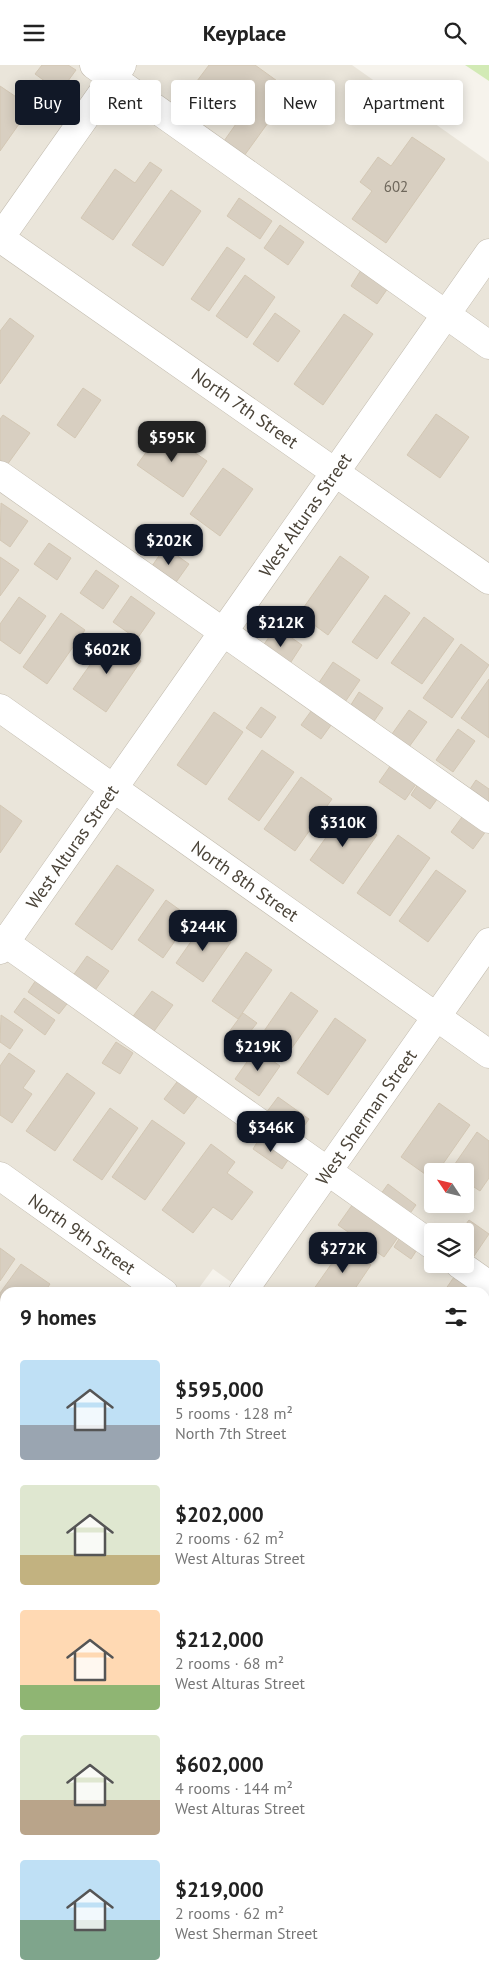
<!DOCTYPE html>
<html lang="en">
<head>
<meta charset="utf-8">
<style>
	:root { --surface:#fff; --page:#f2f2f2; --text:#222; --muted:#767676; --accent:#111827 }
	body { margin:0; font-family:"PT Sans",sans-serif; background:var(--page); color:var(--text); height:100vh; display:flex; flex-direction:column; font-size:19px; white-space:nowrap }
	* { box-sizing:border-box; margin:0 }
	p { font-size:16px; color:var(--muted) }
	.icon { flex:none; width:28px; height:28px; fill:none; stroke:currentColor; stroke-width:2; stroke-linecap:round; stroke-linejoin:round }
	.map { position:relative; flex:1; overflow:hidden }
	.side { position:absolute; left:0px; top:1222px; width:490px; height:696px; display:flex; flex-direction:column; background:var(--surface); border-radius:15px 15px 0 0; box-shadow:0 2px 12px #0003 }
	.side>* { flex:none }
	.top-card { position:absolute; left:15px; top:15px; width:460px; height:45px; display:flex; gap:10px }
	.needle { width:32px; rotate:305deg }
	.controls { position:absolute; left:424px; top:1098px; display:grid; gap:10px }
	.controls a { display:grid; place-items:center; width:50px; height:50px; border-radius:5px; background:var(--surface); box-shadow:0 2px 12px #0003; font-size:25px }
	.price { position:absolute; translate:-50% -42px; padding:0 11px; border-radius:10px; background:var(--accent); color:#fff; font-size:16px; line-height:32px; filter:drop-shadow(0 1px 2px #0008) }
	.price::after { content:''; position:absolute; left:50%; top:30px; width:15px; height:11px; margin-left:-8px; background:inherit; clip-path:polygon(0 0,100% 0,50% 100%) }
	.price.active { background:#222; color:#fff }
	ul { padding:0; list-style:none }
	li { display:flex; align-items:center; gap:15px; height:125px; padding:0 20px }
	li span { display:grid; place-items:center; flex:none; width:140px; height:100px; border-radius:5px; color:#555 }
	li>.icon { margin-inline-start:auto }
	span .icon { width:60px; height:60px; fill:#fffc; stroke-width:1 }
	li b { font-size:21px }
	h2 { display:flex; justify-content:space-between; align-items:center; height:60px; padding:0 20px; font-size:21px }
	.chip { padding:0 18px; border-radius:5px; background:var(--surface); box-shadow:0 2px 12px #0003; font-size:18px; line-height:45px }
	.chip.active { background:var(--accent); color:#fff }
	header { display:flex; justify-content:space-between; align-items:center; height:65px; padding:0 20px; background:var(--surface); font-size:22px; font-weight:600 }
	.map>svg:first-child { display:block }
	.residential { fill:#eae5da; fill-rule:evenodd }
	.education { fill:#efe8d6 }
	.green { fill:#d2eab5 }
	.building { fill:#d8cfc1; stroke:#d3c7b4 }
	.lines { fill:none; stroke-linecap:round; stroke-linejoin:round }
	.minor-casing { stroke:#c2bbae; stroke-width:29 }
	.minor { stroke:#fff; stroke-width:28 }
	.labels { text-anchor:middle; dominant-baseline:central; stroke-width:4.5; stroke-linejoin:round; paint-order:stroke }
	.number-label { font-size:15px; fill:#6e675b }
	.street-label { font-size:18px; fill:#4b4439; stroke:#fff }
</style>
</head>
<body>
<header><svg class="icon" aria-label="menu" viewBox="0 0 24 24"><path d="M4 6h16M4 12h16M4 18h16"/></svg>Keyplace<svg class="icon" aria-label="search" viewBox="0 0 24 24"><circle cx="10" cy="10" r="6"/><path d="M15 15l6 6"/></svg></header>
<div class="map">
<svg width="489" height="1918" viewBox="0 0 489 1918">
	<rect width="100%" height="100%" fill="#f6f3ec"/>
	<path class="residential" d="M0 0H352L489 97V1402L485 1400V1228L245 1227 213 1204 196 1227 5 1228V1502L0 1509ZM432 1106H465V1139H432ZM432 1166H465V1199H432Z
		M0 1625 5 1629V1914H418L422 1918H0Z
		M485 1685 489 1687V1812L485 1817Z"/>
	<path class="education" d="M485 1500 489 1503V1687L485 1685Z"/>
	<path class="green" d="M465 0H489V16Z"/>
	<path class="building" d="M42 0H68L76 5 60 27 35 9Z
		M209 0H255L291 26 244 91 224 76 243 49 197 16Z
		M0 21 31 42 0 86Z
		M412 72 445 94 386 178 352 154 372 126 360 117 378 92 391 101Z
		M150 97 162 105 113 175 81 153 115 104 135 118Z
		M171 125 201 146 163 201 132 180Z
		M239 133 272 156 260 174 227 151Z
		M280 160 304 177 288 200 264 183Z
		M227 182 245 194 209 246 191 234Z
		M361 205 388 223 377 239 351 221Z
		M245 210 275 232 247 273 216 251Z
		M275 248 300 266 278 297 253 279Z
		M344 249 373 269 323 340 294 319Z
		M10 253 34 271 0 319V266Z
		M83 323 101 335 75 373 57 360Z
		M436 349 469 372 440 413 407 390Z
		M3 350 30 368 7 400 0 395V354Z
		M162 365 207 396 183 432 137 400Z
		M223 403 253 424 220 471 190 449Z
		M1 438 28 456 10 482 0 475Z
		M49 478 71 493 57 515 34 499Z
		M165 482 189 499 174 520 150 504Z
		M340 491 369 512 328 570 299 549Z
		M0 492 19 505 0 531Z
		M96 505 119 521 103 544 80 528Z
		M385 530 410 548 377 594 352 577Z
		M131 531 155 548 137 574 113 557Z
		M19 532 46 551 20 589 0 575V559Z
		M61 548 85 565 47 619 23 602Z
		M424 552 454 574 422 619 391 598Z
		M276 562 302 580 287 603 260 585Z
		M109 573 141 596 106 647 73 624Z
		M461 579 489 600 452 653 423 633Z
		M333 597 360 615 341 643 314 625Z
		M489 614V673L461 653Z
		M359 627 383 643 370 662 347 646Z
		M261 642 276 652 261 673 246 663Z
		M314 642 334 656 321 674 301 660Z
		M409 645 427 657 409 682 392 669Z
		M214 647 243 667 206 720 177 700Z
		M458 664 475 676 453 707 436 695Z
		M262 685 294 707 259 756 228 734Z
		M393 697 419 715 405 735 379 717Z
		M301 712 332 734 295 786 264 764Z
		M476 715 489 724V746L466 730Z
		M420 716 440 730 430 744 411 730Z
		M0 740 22 756 0 788Z
		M467 745 489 762 473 784 451 767Z
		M344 747 377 770 343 819 310 795Z
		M398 770 430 793 390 851 357 828Z
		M117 800 154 825 112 885 75 859Z
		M436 805 466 826 428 877 399 856Z
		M166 835 191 853 163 893 138 875Z
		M204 858 231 877 203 917 176 898Z
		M246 887 272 905 238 954 212 936Z
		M87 891 109 906 93 928 72 912Z
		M38 912 70 935 59 949 28 927Z
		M152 926 173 940 152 969 131 954Z
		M291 927 318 946 282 997 255 979Z
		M24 933 55 955 45 970 14 947Z
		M243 948 257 958 239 981 226 971Z
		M1 950 23 965 10 984 0 977Z
		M335 953 366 975 328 1030 297 1008Z
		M116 977 133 988 120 1009 102 998Z
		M256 984 280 1001 259 1031 235 1014Z
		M9 988 35 1006 23 1023 32 1029 12 1058 0 1050V1001Z
		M67 1008 95 1028 55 1086 26 1066Z
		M180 1013 200 1028 184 1049 164 1034Z
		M278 1032 309 1054 298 1070 266 1048Z
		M439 1038 470 1060 438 1106H432V1114L401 1092Z
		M110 1043 138 1063 102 1115 73 1095Z
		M152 1055 185 1078 145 1135 112 1112Z
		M477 1067 489 1076V1113L480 1126 465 1116V1106H450Z
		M261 1071 290 1092 282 1104 253 1084Z
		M211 1079 235 1097 227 1108 253 1127 232 1155 213 1142 193 1168 162 1145Z
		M388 1119 416 1140 406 1154 378 1133Z
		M355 1136 401 1168 384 1192 338 1160Z
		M469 1155 489 1169 472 1194 465 1190V1166H461Z
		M402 1169 420 1180 411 1194 394 1182Z
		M344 1181 371 1200 352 1228H311Z
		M0 1183 15 1194 0 1216Z
		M21 1199 50 1219 44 1228H5V1268L0 1265V1228Z
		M454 1212 476 1228H443Z
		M489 1314V1373L487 1375 485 1373V1320Z
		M0 1454 5 1457V1489L0 1497Z
		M485 1695 489 1698V1719L485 1725Z
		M0 1747 5 1750V1756L0 1763Z
		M489 1755V1815L485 1821V1760Z
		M489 1830V1845L485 1842V1836Z
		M5 1831V1848L0 1844V1838Z
		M12 1914H56L53 1918H9Z
		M104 1914H127L124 1918H101Z
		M301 1914H352L350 1918H308Z"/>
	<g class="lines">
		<g class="minor-casing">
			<path id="minor" d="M94 0 489 280
				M0 173 489 515
				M0 173 122 0
				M0 410 489 754
				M0 643 489 989
				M0 874 432 1180
				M0 885 489 188
				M0 1111 164 1228
				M459 1199 489 1220
				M242 1228 489 877
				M0 1338 5 1341
				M485 1454 489 1457
				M0 1573 5 1566
				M0 1807 5 1811
				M151 1914 157 1918
				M481 1914 487 1918
				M239 1918 242 1914"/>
		</g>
		<use href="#minor" class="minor"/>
	</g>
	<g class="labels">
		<g class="number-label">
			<text x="396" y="121">602</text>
		</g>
		<g class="street-label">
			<text transform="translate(245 343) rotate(35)">North 7th Street</text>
			<text transform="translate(305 450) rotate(-55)">West Alturas Street</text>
			<text transform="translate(72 782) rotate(-55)">West Alturas Street</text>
			<text transform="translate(245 816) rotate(35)">North 8th Street</text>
			<text transform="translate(366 1052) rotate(-55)">West Sherman Street</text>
			<text transform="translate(82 1169) rotate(35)">North 9th Street</text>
		</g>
	</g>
</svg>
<div class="controls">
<a><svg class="needle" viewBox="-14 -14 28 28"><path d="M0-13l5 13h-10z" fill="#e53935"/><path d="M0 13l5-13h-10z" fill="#767676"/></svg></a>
<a><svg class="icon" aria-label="layers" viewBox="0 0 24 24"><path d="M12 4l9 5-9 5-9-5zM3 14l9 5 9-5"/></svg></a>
</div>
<b class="price active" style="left:172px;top:398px">$595K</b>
<b class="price" style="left:169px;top:501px">$202K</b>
<b class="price" style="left:281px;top:583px">$212K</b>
<b class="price" style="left:107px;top:610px">$602K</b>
<b class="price" style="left:343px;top:783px">$310K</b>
<b class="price" style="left:203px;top:887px">$244K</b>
<b class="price" style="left:258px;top:1007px">$219K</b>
<b class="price" style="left:271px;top:1088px">$346K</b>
<b class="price" style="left:343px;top:1209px">$272K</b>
<div class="top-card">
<a class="chip active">Buy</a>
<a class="chip">Rent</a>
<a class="chip">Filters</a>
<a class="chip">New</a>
<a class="chip">Apartment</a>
</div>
<section class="side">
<h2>9 homes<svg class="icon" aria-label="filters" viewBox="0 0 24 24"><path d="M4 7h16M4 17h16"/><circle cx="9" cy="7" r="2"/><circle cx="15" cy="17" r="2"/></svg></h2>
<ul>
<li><span style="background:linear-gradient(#bfe0f5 65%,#9aa5b1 0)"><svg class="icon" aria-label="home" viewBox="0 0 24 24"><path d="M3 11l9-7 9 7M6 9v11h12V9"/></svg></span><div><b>$595,000</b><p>5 rooms · 128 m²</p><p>North 7th Street</p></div></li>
<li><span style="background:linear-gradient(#dfe7d0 70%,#c2b280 0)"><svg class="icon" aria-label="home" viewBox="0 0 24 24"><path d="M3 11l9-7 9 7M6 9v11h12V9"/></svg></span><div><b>$202,000</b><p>2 rooms · 62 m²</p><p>West Alturas Street</p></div></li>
<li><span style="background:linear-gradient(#ffd9b3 75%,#8fb573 0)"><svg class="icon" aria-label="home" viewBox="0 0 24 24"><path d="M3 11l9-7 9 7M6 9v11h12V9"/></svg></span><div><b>$212,000</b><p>2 rooms · 68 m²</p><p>West Alturas Street</p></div></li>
<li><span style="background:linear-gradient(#dfe7d0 65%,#b9a48a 0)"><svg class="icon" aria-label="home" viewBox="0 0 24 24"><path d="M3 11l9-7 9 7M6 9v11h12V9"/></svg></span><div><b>$602,000</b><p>4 rooms · 144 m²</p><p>West Alturas Street</p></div></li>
<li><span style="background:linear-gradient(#bfe0f5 60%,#7fa58c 0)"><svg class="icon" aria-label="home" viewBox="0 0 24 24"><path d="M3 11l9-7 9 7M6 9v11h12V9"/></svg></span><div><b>$219,000</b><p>2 rooms · 62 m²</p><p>West Sherman Street</p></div></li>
</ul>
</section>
</div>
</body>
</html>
